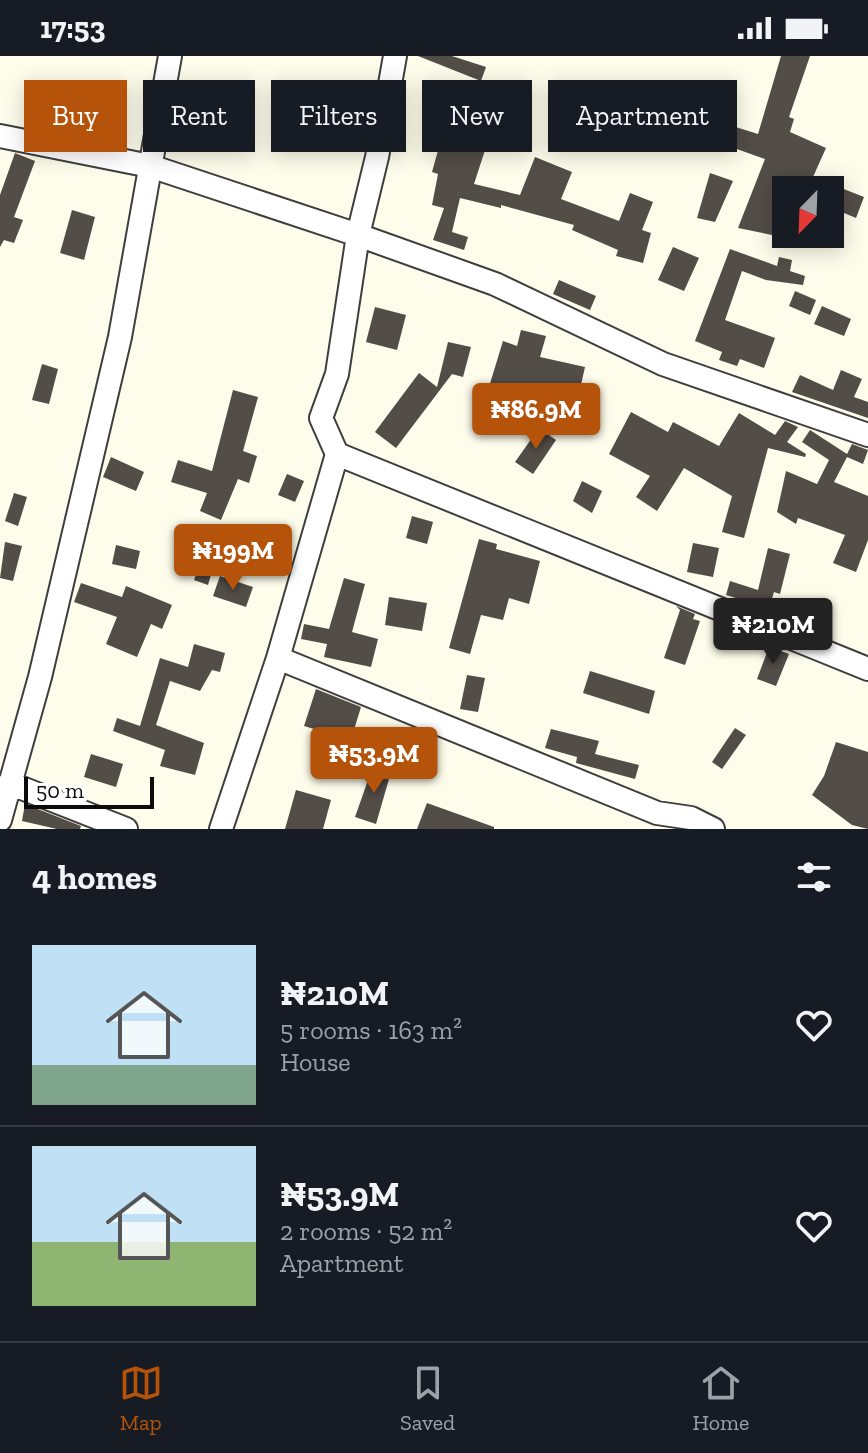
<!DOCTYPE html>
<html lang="en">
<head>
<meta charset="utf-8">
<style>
	:root { --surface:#171b24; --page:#242831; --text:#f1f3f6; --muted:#9ea1a6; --line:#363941; --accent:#b45309 }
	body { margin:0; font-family:"Zilla Slab",serif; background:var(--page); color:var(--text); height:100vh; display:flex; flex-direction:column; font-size:30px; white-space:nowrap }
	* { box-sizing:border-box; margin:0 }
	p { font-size:26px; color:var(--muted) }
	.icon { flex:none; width:44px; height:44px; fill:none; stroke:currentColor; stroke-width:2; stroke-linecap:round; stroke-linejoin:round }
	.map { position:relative; height:773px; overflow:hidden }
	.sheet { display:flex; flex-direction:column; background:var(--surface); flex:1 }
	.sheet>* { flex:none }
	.banner { position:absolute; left:24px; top:24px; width:820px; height:72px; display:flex; gap:16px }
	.needle { width:52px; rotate:203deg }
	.controls { position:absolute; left:772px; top:120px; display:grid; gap:16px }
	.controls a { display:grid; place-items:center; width:72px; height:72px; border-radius:0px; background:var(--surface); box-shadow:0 4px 20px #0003; font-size:40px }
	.scale { position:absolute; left:24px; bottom:20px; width:130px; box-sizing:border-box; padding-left:8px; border:4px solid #0b0b0b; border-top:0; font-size:22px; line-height:28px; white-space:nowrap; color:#0b0b0b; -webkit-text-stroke:6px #fff; paint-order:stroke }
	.price { position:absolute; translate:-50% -68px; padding:0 18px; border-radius:8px; background:var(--accent); color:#fff; font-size:26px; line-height:52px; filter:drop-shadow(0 2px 4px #0008) }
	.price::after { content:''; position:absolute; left:50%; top:48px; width:24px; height:18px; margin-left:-12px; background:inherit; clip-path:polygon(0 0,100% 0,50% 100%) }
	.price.current { background:#222; color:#fff }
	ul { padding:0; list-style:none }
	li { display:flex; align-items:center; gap:24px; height:200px; padding:0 32px }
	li+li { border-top:2px solid var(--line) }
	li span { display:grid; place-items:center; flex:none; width:224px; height:160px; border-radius:0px; color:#555 }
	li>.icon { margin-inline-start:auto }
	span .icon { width:96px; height:96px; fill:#fffc; stroke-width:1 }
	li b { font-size:34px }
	h2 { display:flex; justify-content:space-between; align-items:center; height:96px; padding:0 32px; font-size:34px }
	.chip { padding:0 28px; border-radius:0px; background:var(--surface); box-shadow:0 4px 20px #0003; font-size:28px; line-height:72px }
	.chip.current { background:var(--accent); color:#fff }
	.status { display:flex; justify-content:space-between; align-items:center; height:56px; padding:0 40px; background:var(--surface); direction:ltr }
	.status svg { height:22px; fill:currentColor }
	.menu { display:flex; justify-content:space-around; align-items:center; height:112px; border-top:2px solid var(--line); background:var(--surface); font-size:22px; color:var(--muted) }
	.menu a { display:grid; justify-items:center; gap:4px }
	.menu .current { color:var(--accent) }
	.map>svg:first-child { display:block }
	.building { fill:#534d48 }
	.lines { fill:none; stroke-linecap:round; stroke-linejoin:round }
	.minor-casing { stroke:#3e3e3e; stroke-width:26 }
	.minor { stroke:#fff; stroke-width:22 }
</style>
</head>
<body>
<div class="status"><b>17:53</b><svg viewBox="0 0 49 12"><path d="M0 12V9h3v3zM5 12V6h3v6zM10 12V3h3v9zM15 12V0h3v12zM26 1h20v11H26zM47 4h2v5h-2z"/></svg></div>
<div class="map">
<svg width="868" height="773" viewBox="0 0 868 773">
	<rect width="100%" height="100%" fill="#fefcea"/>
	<path class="building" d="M418 0H452L486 11 481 25Z
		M781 0H810L789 61 794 63 790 76 826 92 813 121 864 141 856 162 844 157 830 191V134H783L772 179 738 172 765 103 720 87 726 68 758 78Z
		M64 29 87 34 79 76 56 72Z
		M446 66 467 72 464 81 487 88 474 128 520 139 535 101 572 116 561 143 619 165 630 137 653 146 642 174 651 177 643 207 616 200 618 194 572 174 574 169 501 149V152L460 142 452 176 468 181 464 194 433 184 444 152 432 149 438 118 432 116Z
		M15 97 35 105 14 161 23 164 14 187 4 184 0 191V139Z
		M710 117 733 125 715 166 697 162Z
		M72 154 95 161 84 204 60 197Z
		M673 191 699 202 684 235 658 224Z
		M730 193 777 210 779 201 792 204 790 215 805 220 803 229 766 224 742 215 725 264 775 282 764 312 740 303 737 310 719 304 722 296 695 285Z
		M559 224 596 240 590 254 553 238Z
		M795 235 816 244 810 259 789 250Z
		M822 250 851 263 844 280 814 268Z
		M375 251 406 259 397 294 366 286Z
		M521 274 546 280 540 301 585 311 576 351 488 334 503 285 517 290Z
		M448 286 471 291 463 321 452 318 396 392 375 376 419 317 437 331Z
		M42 308 58 313 49 348 32 344Z
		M841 314 862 323 854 341 868 346V362L792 336 800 319 833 334Z
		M233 334 258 341 243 395 257 400 249 427 238 423 221 464 200 455 207 437 171 426 178 404 212 415Z
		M631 356 668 376 673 366 719 390 739 357 775 379 785 365 798 371 787 386 806 398 805 401 768 392 744 482 722 476 732 440 684 412 657 455 636 441 650 420 609 398Z
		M539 372 556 384 533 418 515 406Z
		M810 374 847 398 852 388 868 394 863 408 847 401 834 426 868 440V484L856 516 833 507 845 479 798 462 796 468 777 456 786 415 817 428 829 404 802 386Z
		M111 401 144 416 136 435 103 421Z
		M287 418 304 425 295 446 278 439Z
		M582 425 602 435 592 457 573 445Z
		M14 437 27 441 18 470 5 465Z
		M412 460 433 466 427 488 406 482Z
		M212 474 223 478 208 529 194 524 199 510 188 507 194 485 207 489Z
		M479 483 497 488 496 493 540 505 529 548 509 542 503 564 481 559 470 598 449 592Z
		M5 486 22 490 13 525 0 522Z
		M693 487 719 492 713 521 687 516Z
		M116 489 140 495 136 513 112 508Z
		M768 492 790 498 780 538 774 536 769 552 726 539 730 525 758 534Z
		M220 520 253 531 246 551 213 540Z
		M344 522 365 528 352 576 378 583 371 611 324 601 327 588 301 583 304 568 329 573Z
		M81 527 122 541 126 530 172 549 162 573 151 568 137 601 106 588 117 561 74 546Z
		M389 541 427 547 422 575 385 569Z
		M676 550 695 558 693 563 700 565 685 609 664 602 680 554Z
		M194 588 225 597 220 616 212 614 200 635 170 625 156 669 204 687 195 719 160 710 165 694 113 675 117 662 140 670 160 602 188 611Z
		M769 591 789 598 776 630 757 623Z
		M590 615 655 635 649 658 583 637Z
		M467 619 485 622 478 656 460 653Z
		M316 633 361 651 349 690 329 684 331 678 304 670Z
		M735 672 746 679 722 713 712 706Z
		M551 673 599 685 595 698 639 709 635 723 576 707 577 701 545 692Z
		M836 686 868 696V773L852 769 812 739 824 720Z
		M91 698 123 708 116 731 84 721Z
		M373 710 391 716 376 768 355 761Z
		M296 734 331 744 323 773H285Z
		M427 747 494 771V773H417Z
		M25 748 81 770 80 773H57L22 765Z"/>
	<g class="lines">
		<g class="minor-casing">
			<path id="minor" d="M0 80 150 110 358 179 377 101 395 0
				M337 398 868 613
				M278 602 657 757 691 762 713 773
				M9 727 126 773
				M0 764 40 621 120 281 170 0
				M221 773 278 602 337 398 321 362 337 318 358 179 495 228 663 308 868 379"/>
		</g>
		<use href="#minor" class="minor"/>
	</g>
</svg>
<div class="controls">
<a><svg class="needle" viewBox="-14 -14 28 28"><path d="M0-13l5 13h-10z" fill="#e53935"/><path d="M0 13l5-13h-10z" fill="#9ea1a6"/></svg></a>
</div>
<div class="scale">50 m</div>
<b class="price" style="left:536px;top:395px">₦86.9M</b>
<b class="price" style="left:233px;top:536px">₦199M</b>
<b class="price current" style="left:773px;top:610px">₦210M</b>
<b class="price" style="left:374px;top:739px">₦53.9M</b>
<div class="banner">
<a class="chip current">Buy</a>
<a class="chip">Rent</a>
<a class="chip">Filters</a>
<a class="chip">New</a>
<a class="chip">Apartment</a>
</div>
</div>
<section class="sheet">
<h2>4 homes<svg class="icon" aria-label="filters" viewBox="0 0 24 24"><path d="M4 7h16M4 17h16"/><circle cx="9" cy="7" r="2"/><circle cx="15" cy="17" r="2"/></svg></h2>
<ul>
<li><span style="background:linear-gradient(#bfe0f5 75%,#7fa58c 0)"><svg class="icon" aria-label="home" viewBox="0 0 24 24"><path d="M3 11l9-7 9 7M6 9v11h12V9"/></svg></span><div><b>₦210M</b><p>5 rooms · 163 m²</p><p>House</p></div><svg class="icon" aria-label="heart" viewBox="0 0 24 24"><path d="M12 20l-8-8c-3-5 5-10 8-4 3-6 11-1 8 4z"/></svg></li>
<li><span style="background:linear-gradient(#bfe0f5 60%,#8fb573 0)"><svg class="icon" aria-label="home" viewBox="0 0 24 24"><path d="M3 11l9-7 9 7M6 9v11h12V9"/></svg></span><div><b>₦53.9M</b><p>2 rooms · 52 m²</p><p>Apartment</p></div><svg class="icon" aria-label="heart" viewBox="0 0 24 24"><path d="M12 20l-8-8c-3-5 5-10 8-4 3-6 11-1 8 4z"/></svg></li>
</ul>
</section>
<nav class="menu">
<a class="current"><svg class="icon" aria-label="map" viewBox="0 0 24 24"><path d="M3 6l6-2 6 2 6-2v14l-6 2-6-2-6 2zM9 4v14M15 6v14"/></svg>Map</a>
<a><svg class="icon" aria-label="saved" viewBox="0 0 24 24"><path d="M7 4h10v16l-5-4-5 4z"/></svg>Saved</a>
<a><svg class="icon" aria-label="home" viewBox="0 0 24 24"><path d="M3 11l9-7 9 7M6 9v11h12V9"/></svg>Home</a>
</nav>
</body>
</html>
